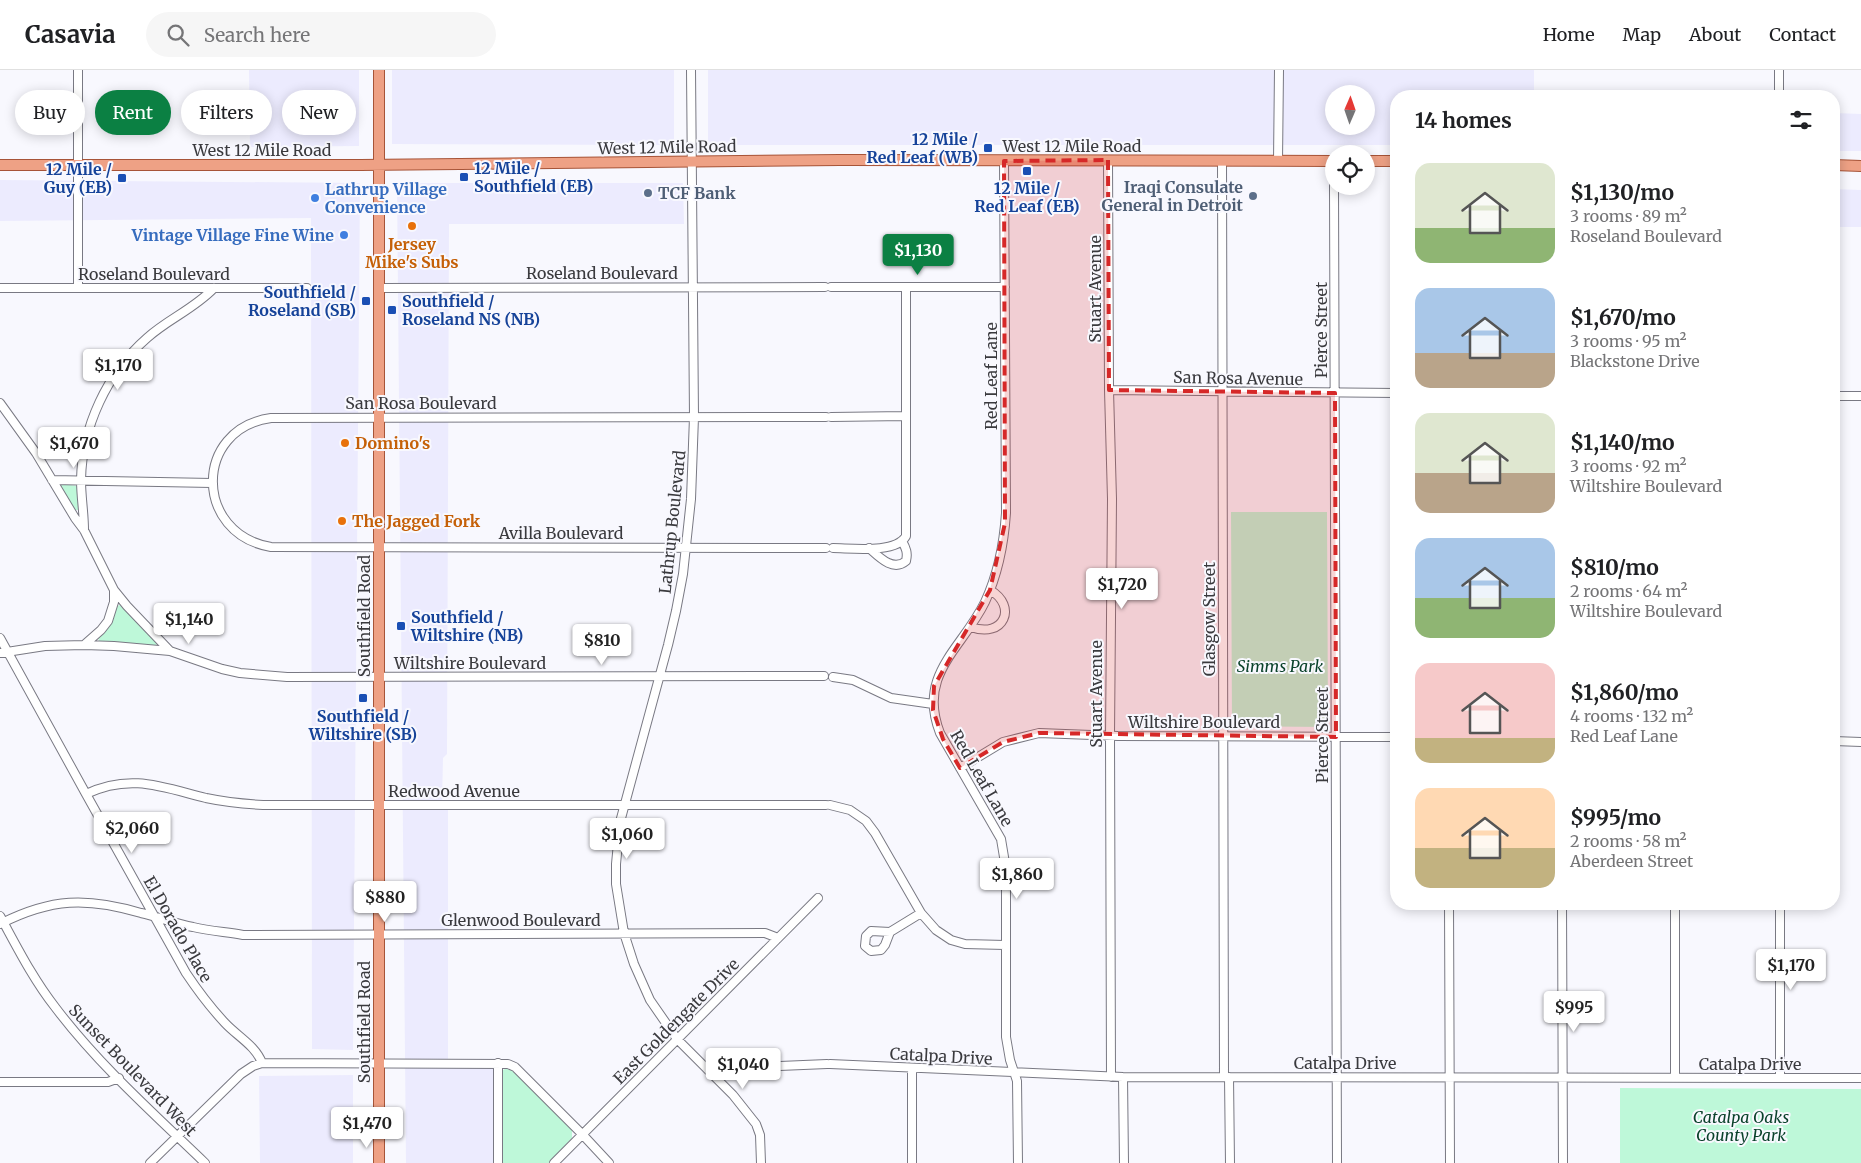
<!DOCTYPE html>
<html lang="en">
<head>
<meta charset="utf-8">
<style>
	:root { --surface:#fff; --page:#f6f6f6; --text:#202124; --muted:#757577; --line:#e0e0e0; --accent:#0b8043 }
	body { margin:0; font-family:Merriweather,serif; background:var(--page); color:var(--text); height:100vh; display:flex; flex-direction:column; font-size:19px; white-space:nowrap }
	* { box-sizing:border-box; margin:0 }
	p { font-size:16px; color:var(--muted) }
	.icon { flex:none; width:28px; height:28px; fill:none; stroke:currentColor; stroke-width:2; stroke-linecap:round; stroke-linejoin:round }
	.map { position:relative; flex:1; overflow:hidden }
	.panel { position:absolute; left:1390px; top:20px; width:450px; height:820px; display:flex; flex-direction:column; background:var(--surface); border-radius:20px; box-shadow:0 2px 12px #0003 }
	.panel>* { flex:none }
	.top-card { position:absolute; left:15px; top:20px; width:475px; height:45px; display:flex; gap:10px }
	.needle { width:32px; rotate:2deg }
	.buttons { position:absolute; left:1325px; top:15px; display:grid; gap:10px }
	.buttons a { display:grid; place-items:center; width:50px; height:50px; border-radius:50%; background:var(--surface); box-shadow:0 2px 12px #0003; font-size:25px }
	.price { position:absolute; translate:-50% -42px; padding:0 11px; border-radius:5px; background:#fff; color:#222; font-size:16px; line-height:32px; filter:drop-shadow(0 1px 2px #0008) }
	.price::after { content:''; position:absolute; left:50%; top:30px; width:15px; height:11px; margin-left:-8px; background:inherit; clip-path:polygon(0 0,100% 0,50% 100%) }
	.price.on { background:var(--accent); color:#fff }
	ul { padding:0; list-style:none }
	li { display:flex; align-items:center; gap:15px; height:125px; padding:0 25px }
	li span { display:grid; place-items:center; flex:none; width:140px; height:100px; border-radius:15px; color:#555 }
	li>.icon { margin-inline-start:auto }
	span .icon { width:60px; height:60px; fill:#fffc; stroke-width:1 }
	li b { font-size:21px }
	h2 { display:flex; justify-content:space-between; align-items:center; height:60px; padding:0 25px; font-size:21px }
	.tag { padding:0 18px; border-radius:22px; background:var(--surface); box-shadow:0 2px 12px #0003; font-size:18px; line-height:45px }
	.tag.on { background:var(--accent); color:#fff }
	header { display:flex; align-items:center; gap:30px; box-sizing:border-box; height:70px; padding:0 25px; background:var(--surface); border-bottom:1px solid var(--line) }
	header strong { font-size:24px }
	nav { display:flex; gap:28px; margin-inline-start:auto; font-size:18px }
	.search { width:350px; height:45px; background:var(--page); display:flex; align-items:center; gap:12px; box-sizing:border-box; padding:0 18px; border-radius:28px; color:var(--muted); font-size:19px }
	.map>svg:first-child { display:block }
	.built { fill:#ecebfe; fill-rule:evenodd }
	.green { fill:#bef8d9 }
	.lines { fill:none; stroke-linecap:round; stroke-linejoin:round }
	.minor-casing { stroke:#797983; stroke-width:10 }
	.major-casing { stroke:#a75438; stroke-width:12 }
	.minor { stroke:#fff; stroke-width:8 }
	.major { stroke:#eea185; stroke-width:10 }
	.marked { fill:#d62828; fill-opacity:0.2; stroke:#d62828; stroke-width:4; stroke-dasharray:10 6; stroke-linejoin:round }
	.transit-dot { fill:#1a4fb4; stroke:#f8f8fe; stroke-width:2 }
	.service-dot { fill:#5c6f8a; stroke:#f8f8fe; stroke-width:2 }
	.shop-dot { fill:#3f7fe0; stroke:#f8f8fe; stroke-width:2 }
	.food-dot { fill:#e8710a; stroke:#f8f8fe; stroke-width:2 }
	.labels { text-anchor:middle; dominant-baseline:central; stroke-width:4; stroke-linejoin:round; paint-order:stroke }
	.transit-label { font-size:16px; font-weight:bold; fill:#164399; stroke:#f8f8fe; text-anchor:end }
	.street-label { font-size:16px; fill:#3a3a3e; stroke:#f8f8fe }
	.service-label { font-size:16px; font-weight:bold; fill:#4e5e75; stroke:#f8f8fe; text-anchor:end }
	.shop-label { font-size:16px; font-weight:bold; fill:#366cbe; stroke:#f8f8fe; text-anchor:start }
	.food-label { font-size:16px; font-weight:bold; fill:#c56008; stroke:#f8f8fe; text-anchor:start }
	.park-label { font-size:16px; font-style:italic; fill:#0a422b; stroke:#f8f8fe }
</style>
</head>
<body>
<header>
<strong>Casavia</strong>
<div class="search"><svg class="icon" aria-label="search" viewBox="0 0 24 24"><circle cx="10" cy="10" r="6"/><path d="M15 15l6 6"/></svg>Search here</div>
<nav><a>Home</a><a>Map</a><a>About</a><a>Contact</a></nav>
</header>
<div class="map">
<svg width="1861" height="1093" viewBox="0 0 1861 1093">
	<rect width="100%" height="100%" fill="#f8f8fe"/>
	<path class="built" d="M249 0H359V76L250 77Z
		M392 0H674V75L392 74Z
		M708 0H1534V26H1396V75H708ZM1334 24H1366V56H1334Z
		M1728 23H1785V26H1728Z
		M1834 43 1861 44V81H1834Z
		M0 110 360 113 353 980 312 979 311 148 0 151Z
		M397 113H683L684 154H449L447 684 443 688 442 732H448V991H497L496 1093H406Z
		M1834 119 1861 120V157H1834Z
		M353 1005V1093H260L259 1006Z"/>
	<path class="green" d="M62 414 77 416 79 440H74L60 417Z
		M1231 442H1327L1328 657 1232 656Z
		M120 535 155 569 157 573 156 576 99 571 98 567 111 550 117 536Z
		M507 998 512 1000 572 1059V1068L549 1093H503V1000Z
		M1620 1018 1861 1019V1093H1620Z"/>
	<g class="lines">
		<g class="minor-casing">
			<path id="minor" d="M691 0 694 347 691 429 683 504 676 541 668 575 620 752 616 794V814L624 863 634 894 650 930 677 969 733 1025 756 1054 760 1065 761 1093
				M1779 26V0
				M1108 90 1109 320 1112 429 1110 666 1111 1007
				M1222 90 1224 1007
				M1004 91 1006 443C1004 473 998 504 985 532 962 579 917 604 940 663L1001 769 1006 799V967L1010 990 1017 1011 1018 1093
				M1278 91 1279 0
				M1334 116 1337 1093
				M831 217H1005
				M0 218H307
				M78 218V0
				M379 218 825 217
				M1109 320 1396 323
				M1834 326H1861
				M0 333 36 383 75 448 84 460 114 520V532L108 551 101 560 84 575
				M826 347 271 348C193 359 194 464 271 477L826 478
				M831 347 906 346
				M52 410 212 413
				M84 460C84 443 81 427 81 410 82 357 107 303 147 268 168 249 194 239 214 218
				M833 478C851 478 896 484 906 466V217
				M869 478C879 487 893 502 906 491 908 483 906 478 902 471
				M114 520 127 536 170 581
				M971 557C1004 569 1018 536 990 520
				M0 568 86 724 186 903C198 921 210 937 225 953 237 966 256 976 262 993
				M0 583 45 576 84 575 114 576 170 581 222 599 240 603 287 607 824 606
				M833 607 853 610 891 628 933 634
				M1834 671 1861 672
				M960 698 1003 672 1039 663 1118 666 1396 667
				M86 724C130 703 162 717 206 728 225 732 244 734 263 735H826
				M830 735 850 740 866 751 875 763 921 843 936 860 951 870 965 874 1005 875
				M1449 834 1450 1093
				M1562 834 1563 1093
				M1675 834V1008
				M1780 834V1008
				M0 846C17 877 33 909 55 937 98 994 153 1043 205 1093
				M0 854C51 828 87 827 141 843 159 847 176 854 193 857 210 861 226 862 243 865L765 863 778 868
				M890 862 885 875 881 880 871 881 865 876 866 866 871 861 890 862 921 843
				M830 994 1123 1007 1861 1008
				M707 999 725 995 757 997 827 994
				M1123 1007 1124 1093
				M1229 1007 1230 1093
				M0 1012H108L119 1008
				M150 1093 241 1004 253 996 262 993 508 994 515 997 582 1064 609 1093
				M498 1093V993
				M554 1093 818 828
				M912 1093V998"/>
		</g>
		<g class="major-casing">
			<path id="major" d="M379 0V1093
				M1366 91H1396
				M0 95H360L840 90 1334 91
				M1834 95 1861 96"/>
		</g>
		<use href="#minor" class="minor"/>
		<use href="#major" class="major"/>
	</g>
	<path class="marked" d="M1108 90 1109 320 1335 323 1336 667 1039 663 1003 672 960 698 943 669 933 640 934 616 990 520 1005 453 1004 91Z"/>
	<g class="transit-dot">
		<rect x="983" y="73" width="10" height="10" rx="2.5"/>
		<rect x="1022" y="96" width="10" height="10" rx="2.5"/>
		<rect x="459" y="102" width="10" height="10" rx="2.5"/>
		<rect x="117" y="103" width="10" height="10" rx="2.5"/>
		<rect x="361" y="226" width="10" height="10" rx="2.5"/>
		<rect x="387" y="235" width="10" height="10" rx="2.5"/>
		<rect x="396" y="551" width="10" height="10" rx="2.5"/>
		<rect x="358" y="623" width="10" height="10" rx="2.5"/>
	</g>
	<g class="service-dot">
		<circle cx="648" cy="123" r="5"/>
		<circle cx="1253" cy="126" r="5"/>
	</g>
	<g class="shop-dot">
		<circle cx="315" cy="128" r="5"/>
		<circle cx="344" cy="165" r="5"/>
	</g>
	<g class="food-dot">
		<circle cx="412" cy="156" r="5"/>
		<circle cx="345" cy="373" r="5"/>
		<circle cx="342" cy="451" r="5"/>
	</g>
	<g class="labels">
		<g class="transit-label">
			<text x="978" y="69">12 Mile /<tspan x="978" dy="18">Red Leaf (WB)</tspan></text>
			<text x="474" y="98" text-anchor="start">12 Mile /<tspan x="474" dy="18">Southfield (EB)</tspan></text>
			<text x="112" y="99">12 Mile /<tspan x="112" dy="18">Guy (EB)</tspan></text>
			<text x="1027" y="118" text-anchor="middle">12 Mile /<tspan x="1027" dy="18">Red Leaf (EB)</tspan></text>
			<text x="356" y="222">Southfield /<tspan x="356" dy="18">Roseland (SB)</tspan></text>
			<text x="402" y="231" text-anchor="start">Southfield /<tspan x="402" dy="18">Roseland NS (NB)</tspan></text>
			<text x="411" y="547" text-anchor="start">Southfield /<tspan x="411" dy="18">Wiltshire (NB)</tspan></text>
			<text x="363" y="646" text-anchor="middle">Southfield /<tspan x="363" dy="18">Wiltshire (SB)</tspan></text>
		</g>
		<g class="street-label">
			<text x="1072" y="76">West 12 Mile Road</text>
			<text transform="translate(667 77) rotate(-1)">West 12 Mile Road</text>
			<text x="262" y="80">West 12 Mile Road</text>
			<text x="602" y="203">Roseland Boulevard</text>
			<text x="154" y="204">Roseland Boulevard</text>
			<text transform="translate(1095 219) rotate(-90)">Stuart Avenue</text>
			<text transform="translate(1321 260) rotate(-90)">Pierce Street</text>
			<text transform="translate(991 306) rotate(-90)">Red Leaf Lane</text>
			<text transform="translate(1238 308) rotate(1)">San Rosa Avenue</text>
			<text x="421" y="333">San Rosa Boulevard</text>
			<text transform="translate(672 452) rotate(-84)">Lathrup Boulevard</text>
			<text x="561" y="463">Avilla Boulevard</text>
			<text transform="translate(364 546) rotate(-90)">Southfield Road</text>
			<text transform="translate(1209 549) rotate(-90)">Glasgow Street</text>
			<text x="470" y="593">Wiltshire Boulevard</text>
			<text transform="translate(1096 624) rotate(-90)">Stuart Avenue</text>
			<text x="1204" y="652">Wiltshire Boulevard</text>
			<text transform="translate(1322 665) rotate(-90)">Pierce Street</text>
			<text transform="translate(982 708) rotate(60)">Red Leaf Lane</text>
			<text x="454" y="721">Redwood Avenue</text>
			<text x="521" y="850">Glenwood Boulevard</text>
			<text transform="translate(178 859) rotate(60)">El Dorado Place</text>
			<text transform="translate(676 951) rotate(-45)">East Goldengate Drive</text>
			<text transform="translate(364 952) rotate(-90)">Southfield Road</text>
			<text transform="translate(941 986) rotate(3)">Catalpa Drive</text>
			<text x="1345" y="993">Catalpa Drive</text>
			<text x="1750" y="994">Catalpa Drive</text>
			<text transform="translate(133 1000) rotate(46)">Sunset Boulevard West</text>
		</g>
		<g class="service-label">
			<text x="1243" y="117">Iraqi Consulate<tspan x="1243" dy="18">General in Detroit</tspan></text>
			<text x="658" y="123" text-anchor="start">TCF Bank</text>
		</g>
		<g class="shop-label">
			<text x="325" y="119">Lathrup Village<tspan x="325" dy="18">Convenience</tspan></text>
			<text x="334" y="165" text-anchor="end">Vintage Village Fine Wine</text>
		</g>
		<g class="food-label">
			<text x="412" y="174" text-anchor="middle">Jersey<tspan x="412" dy="18">Mike's Subs</tspan></text>
			<text x="355" y="373">Domino's</text>
			<text x="352" y="451">The Jagged Fork</text>
		</g>
		<g class="park-label">
			<text x="1280" y="596">Simms Park</text>
			<text x="1741" y="1047">Catalpa Oaks<tspan x="1741" dy="18">County Park</tspan></text>
		</g>
	</g>
</svg>
<div class="buttons">
<a><svg class="needle" viewBox="-14 -14 28 28"><path d="M0-13l5 13h-10z" fill="#e53935"/><path d="M0 13l5-13h-10z" fill="#757577"/></svg></a>
<a><svg class="icon" aria-label="locate" viewBox="0 0 24 24"><circle cx="12" cy="12" r="6"/><path d="M12 2v4M12 18v4M2 12h4M18 12h4"/></svg></a>
</div>
<b class="price on" style="left:918px;top:206px">$1,130</b>
<b class="price" style="left:118px;top:321px">$1,170</b>
<b class="price" style="left:74px;top:399px">$1,670</b>
<b class="price" style="left:1122px;top:540px">$1,720</b>
<b class="price" style="left:189px;top:575px">$1,140</b>
<b class="price" style="left:602px;top:596px">$810</b>
<b class="price" style="left:132px;top:784px">$2,060</b>
<b class="price" style="left:627px;top:790px">$1,060</b>
<b class="price" style="left:1017px;top:830px">$1,860</b>
<b class="price" style="left:385px;top:853px">$880</b>
<b class="price" style="left:1791px;top:921px">$1,170</b>
<b class="price" style="left:1574px;top:963px">$995</b>
<b class="price" style="left:743px;top:1020px">$1,040</b>
<b class="price" style="left:367px;top:1079px">$1,470</b>
<div class="top-card">
<a class="tag">Buy</a>
<a class="tag on">Rent</a>
<a class="tag">Filters</a>
<a class="tag">New</a>
</div>
<section class="panel">
<h2>14 homes<svg class="icon" aria-label="filters" viewBox="0 0 24 24"><path d="M4 7h16M4 17h16"/><circle cx="9" cy="7" r="2"/><circle cx="15" cy="17" r="2"/></svg></h2>
<ul>
<li><span style="background:linear-gradient(#dfe7d0 65%,#8fb573 0)"><svg class="icon" aria-label="home" viewBox="0 0 24 24"><path d="M3 11l9-7 9 7M6 9v11h12V9"/></svg></span><div><b>$1,130/mo</b><p>3 rooms · 89 m²</p><p>Roseland Boulevard</p></div></li>
<li><span style="background:linear-gradient(#a9c7e8 65%,#b9a48a 0)"><svg class="icon" aria-label="home" viewBox="0 0 24 24"><path d="M3 11l9-7 9 7M6 9v11h12V9"/></svg></span><div><b>$1,670/mo</b><p>3 rooms · 95 m²</p><p>Blackstone Drive</p></div></li>
<li><span style="background:linear-gradient(#dfe7d0 60%,#b9a48a 0)"><svg class="icon" aria-label="home" viewBox="0 0 24 24"><path d="M3 11l9-7 9 7M6 9v11h12V9"/></svg></span><div><b>$1,140/mo</b><p>3 rooms · 92 m²</p><p>Wiltshire Boulevard</p></div></li>
<li><span style="background:linear-gradient(#a9c7e8 60%,#8fb573 0)"><svg class="icon" aria-label="home" viewBox="0 0 24 24"><path d="M3 11l9-7 9 7M6 9v11h12V9"/></svg></span><div><b>$810/mo</b><p>2 rooms · 64 m²</p><p>Wiltshire Boulevard</p></div></li>
<li><span style="background:linear-gradient(#f6c9c9 75%,#c2b280 0)"><svg class="icon" aria-label="home" viewBox="0 0 24 24"><path d="M3 11l9-7 9 7M6 9v11h12V9"/></svg></span><div><b>$1,860/mo</b><p>4 rooms · 132 m²</p><p>Red Leaf Lane</p></div></li>
<li><span style="background:linear-gradient(#ffd9b3 60%,#c2b280 0)"><svg class="icon" aria-label="home" viewBox="0 0 24 24"><path d="M3 11l9-7 9 7M6 9v11h12V9"/></svg></span><div><b>$995/mo</b><p>2 rooms · 58 m²</p><p>Aberdeen Street</p></div></li>
</ul>
</section>
</div>
</body>
</html>
